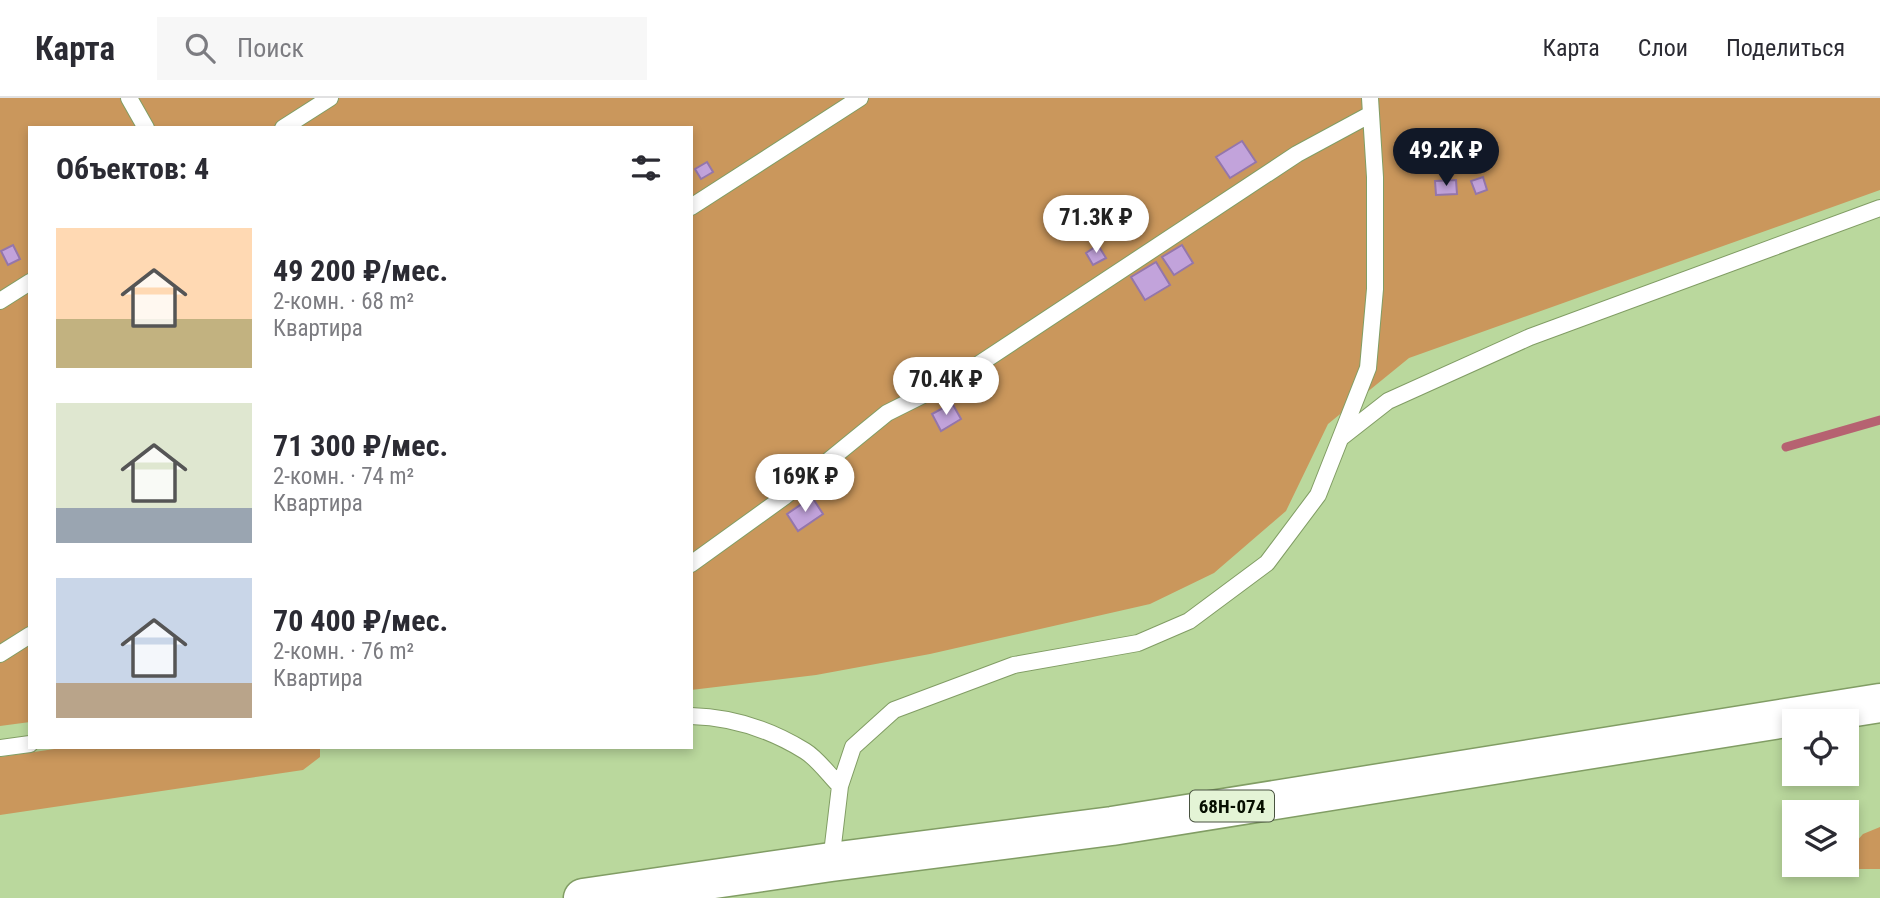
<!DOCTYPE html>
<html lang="ru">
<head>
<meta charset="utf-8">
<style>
	:root { --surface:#fff; --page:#f7f7f7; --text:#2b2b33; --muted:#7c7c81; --line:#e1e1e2; --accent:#111827 }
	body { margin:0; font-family:"Roboto Condensed",sans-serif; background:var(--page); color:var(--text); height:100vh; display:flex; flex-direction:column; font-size:26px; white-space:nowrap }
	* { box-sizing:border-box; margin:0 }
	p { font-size:23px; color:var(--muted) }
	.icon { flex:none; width:38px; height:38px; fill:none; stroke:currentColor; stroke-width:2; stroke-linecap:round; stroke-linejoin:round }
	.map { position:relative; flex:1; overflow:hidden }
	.details { position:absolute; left:28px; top:28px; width:665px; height:623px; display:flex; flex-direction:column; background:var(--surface); border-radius:0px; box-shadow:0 4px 10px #0003 }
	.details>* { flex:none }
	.tools { position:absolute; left:1782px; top:611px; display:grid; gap:14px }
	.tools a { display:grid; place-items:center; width:77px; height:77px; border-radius:0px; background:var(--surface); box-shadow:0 4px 10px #0003; font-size:35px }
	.price { position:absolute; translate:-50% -60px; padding:0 16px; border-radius:24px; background:#fff; color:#222; font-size:23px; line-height:46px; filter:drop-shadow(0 2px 4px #0008) }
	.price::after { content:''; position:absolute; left:50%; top:42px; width:21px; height:16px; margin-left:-10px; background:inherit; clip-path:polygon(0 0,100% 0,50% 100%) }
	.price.on { background:var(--accent); color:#fff }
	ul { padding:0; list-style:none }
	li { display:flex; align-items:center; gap:21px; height:175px; padding:0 28px }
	li span { display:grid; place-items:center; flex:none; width:196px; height:140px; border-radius:0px; color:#555 }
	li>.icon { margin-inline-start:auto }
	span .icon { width:84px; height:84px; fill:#fffc; stroke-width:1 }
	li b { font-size:30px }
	h2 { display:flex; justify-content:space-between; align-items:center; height:84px; padding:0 28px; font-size:30px }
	header { display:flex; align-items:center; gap:42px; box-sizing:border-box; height:98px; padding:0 35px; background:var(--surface); border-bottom:2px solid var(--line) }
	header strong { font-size:33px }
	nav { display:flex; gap:38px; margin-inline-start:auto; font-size:24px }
	.search { width:490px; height:63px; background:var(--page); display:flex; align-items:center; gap:18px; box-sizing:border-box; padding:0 24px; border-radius:0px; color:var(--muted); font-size:26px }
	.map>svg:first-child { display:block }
	.green { fill:#ca975c }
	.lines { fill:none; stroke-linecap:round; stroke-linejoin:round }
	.stream { stroke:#b66271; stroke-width:9 }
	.building { fill:#c2a3db; stroke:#9476ab; stroke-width:2 }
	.lane-casing { stroke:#819d64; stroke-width:18 }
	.primary-casing { stroke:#819d64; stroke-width:41 }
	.lane { stroke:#fff; stroke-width:16 }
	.primary { stroke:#fff; stroke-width:38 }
	.labels { text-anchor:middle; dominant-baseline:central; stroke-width:5; stroke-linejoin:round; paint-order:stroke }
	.shield { fill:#e4f4d6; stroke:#495340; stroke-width:2 }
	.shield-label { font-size:19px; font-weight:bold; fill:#060e00 }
</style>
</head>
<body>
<header>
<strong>Карта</strong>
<div class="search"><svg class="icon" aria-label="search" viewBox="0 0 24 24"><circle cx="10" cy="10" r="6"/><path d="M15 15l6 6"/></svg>Поиск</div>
<nav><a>Карта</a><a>Слои</a><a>Поделиться</a></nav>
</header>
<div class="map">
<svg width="1880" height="800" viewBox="0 0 1880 800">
	<rect width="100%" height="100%" fill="#bad89d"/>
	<path class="green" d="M0 0H1880V92L1409 260 1328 326 1286 413 1214 475 1150 506 930 556 816 577 691 592V30H30V624L0 628Z
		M68 649H320V659L303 672 0 717V659Z
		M1880 729V771H1833L1837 767 1846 766V755L1863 736Z"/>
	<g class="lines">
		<path class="stream" d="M1786 349 1880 322"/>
	</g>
	<path class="building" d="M1242 43 1256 64 1230 80 1216 59Z
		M707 64 713 74 701 81 695 71Z
		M1483 79 1487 92 1476 96 1471 83Z
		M1456 82 1457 96 1436 97 1435 83Z
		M13 147 20 161 8 167 1 153Z
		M1098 147 1106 160 1093 167 1086 155Z
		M1182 147 1193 165 1174 177 1162 159Z
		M1156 164 1170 187 1145 202 1131 179Z
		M952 305 961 321 941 333 932 316Z
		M812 399 823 416 798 433 787 416Z"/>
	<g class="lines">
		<g class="lane-casing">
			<path id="lane" d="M129 0 146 30
				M283 30 330 0
				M691 109 860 0
				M0 203 30 184
				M1342 339 1388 303 1530 239 1880 110
				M691 466 784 399 887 315 961 278 1297 56 1371 16
				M0 556 30 537
				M691 618C731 619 771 632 805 653 818 661 829 677 840 688
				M0 650 30 646
				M831 764 840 688 853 649 894 612 1014 567 1138 545 1189 523 1267 465 1318 397 1368 270 1375 191V79L1370 0"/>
		</g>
		<g class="primary-casing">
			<path id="primary" d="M583 800 831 764 1112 728 1880 605"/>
		</g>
		<use href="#lane" class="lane"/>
		<use href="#primary" class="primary"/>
	</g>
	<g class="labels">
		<rect class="shield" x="1190" y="692.5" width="84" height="31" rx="5"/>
		<g class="shield-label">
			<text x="1232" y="708">68Н-074</text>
		</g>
	</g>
</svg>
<div class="tools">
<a><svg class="icon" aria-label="locate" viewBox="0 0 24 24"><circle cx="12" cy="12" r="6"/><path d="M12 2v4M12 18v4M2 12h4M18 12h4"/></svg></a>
<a><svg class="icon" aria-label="layers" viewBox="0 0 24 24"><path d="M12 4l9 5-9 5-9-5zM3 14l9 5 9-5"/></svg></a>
</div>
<b class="price on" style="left:1446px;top:90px">49.2K ₽</b>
<b class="price" style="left:1096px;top:157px">71.3K ₽</b>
<b class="price" style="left:946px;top:319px">70.4K ₽</b>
<b class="price" style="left:805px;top:416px">169K ₽</b>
<section class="details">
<h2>Объектов: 4<svg class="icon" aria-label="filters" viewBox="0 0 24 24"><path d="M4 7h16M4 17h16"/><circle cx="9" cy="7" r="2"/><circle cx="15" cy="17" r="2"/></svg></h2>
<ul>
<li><span style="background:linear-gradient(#ffd9b3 65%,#c2b280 0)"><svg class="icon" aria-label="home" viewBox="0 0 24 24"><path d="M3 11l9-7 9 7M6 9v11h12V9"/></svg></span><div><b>49 200 ₽/мес.</b><p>2-комн. · 68 m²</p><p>Квартира</p></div></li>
<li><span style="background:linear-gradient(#dfe7d0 75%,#9aa5b1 0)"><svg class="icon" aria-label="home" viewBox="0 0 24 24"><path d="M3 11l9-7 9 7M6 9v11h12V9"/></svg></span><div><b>71 300 ₽/мес.</b><p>2-комн. · 74 m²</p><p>Квартира</p></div></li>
<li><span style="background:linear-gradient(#c9d6e8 75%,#b9a48a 0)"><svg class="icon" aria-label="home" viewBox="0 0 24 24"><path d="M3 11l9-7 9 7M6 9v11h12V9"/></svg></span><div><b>70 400 ₽/мес.</b><p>2-комн. · 76 m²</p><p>Квартира</p></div></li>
</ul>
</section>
</div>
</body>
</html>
